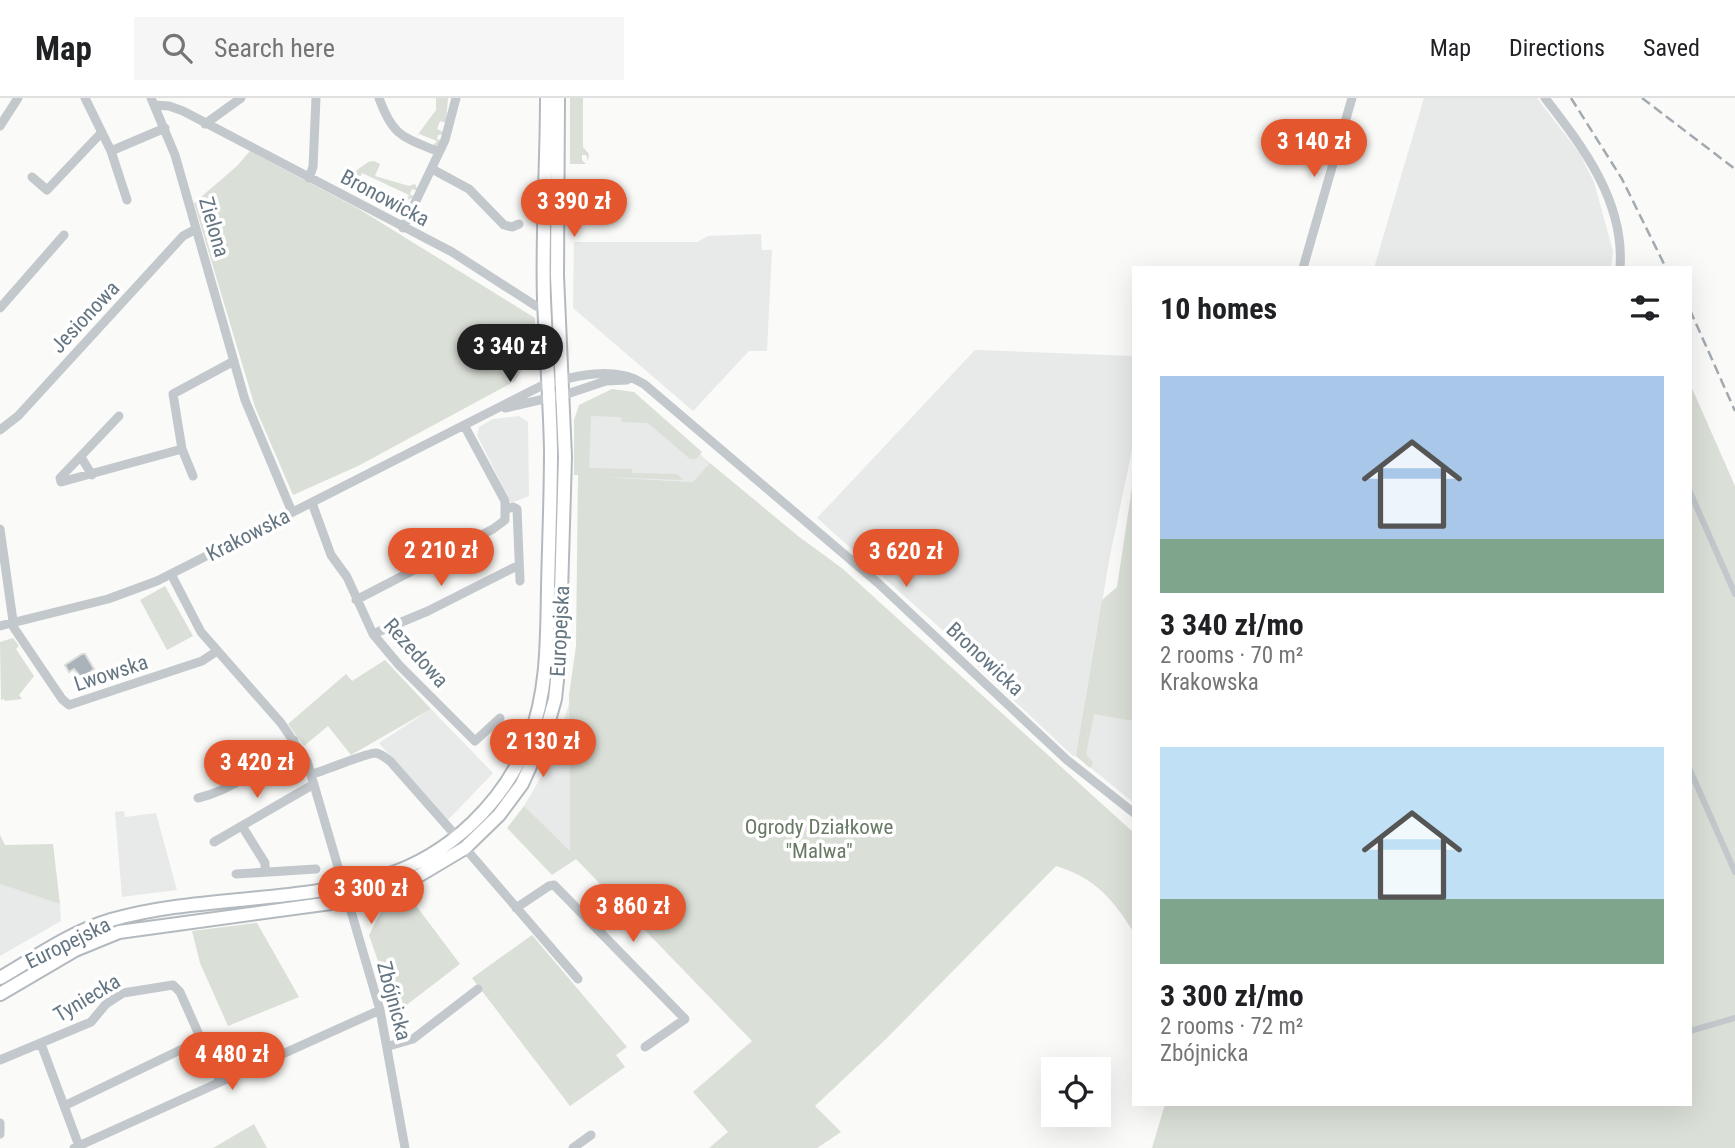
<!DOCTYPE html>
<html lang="en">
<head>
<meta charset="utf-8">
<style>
	:root { --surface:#fff; --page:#f6f6f6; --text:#202124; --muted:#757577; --line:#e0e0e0; --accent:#e4572e }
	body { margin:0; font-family:"Roboto Condensed",sans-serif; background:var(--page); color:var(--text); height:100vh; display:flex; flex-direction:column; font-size:26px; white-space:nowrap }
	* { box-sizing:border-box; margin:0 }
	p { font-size:23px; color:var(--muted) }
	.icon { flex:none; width:38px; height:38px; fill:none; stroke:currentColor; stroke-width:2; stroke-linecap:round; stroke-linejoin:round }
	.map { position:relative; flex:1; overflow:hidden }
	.sheet { position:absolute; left:1132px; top:168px; width:560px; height:840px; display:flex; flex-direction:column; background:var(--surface); border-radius:0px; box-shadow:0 7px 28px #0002 }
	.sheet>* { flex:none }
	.controls { position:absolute; left:1041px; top:959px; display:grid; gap:14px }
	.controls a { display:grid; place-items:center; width:70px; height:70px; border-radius:0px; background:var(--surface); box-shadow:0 7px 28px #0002; font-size:35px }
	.price { position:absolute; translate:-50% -60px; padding:0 16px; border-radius:24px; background:var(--accent); color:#fff; font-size:23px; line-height:46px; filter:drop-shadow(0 2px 4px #0008) }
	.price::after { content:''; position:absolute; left:50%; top:42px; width:21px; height:16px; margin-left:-10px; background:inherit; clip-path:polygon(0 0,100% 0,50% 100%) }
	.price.selected { background:#222; color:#fff }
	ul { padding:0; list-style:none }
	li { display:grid; align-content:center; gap:14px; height:371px; padding:0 28px }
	li span { display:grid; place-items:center; height:217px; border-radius:0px; color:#555 }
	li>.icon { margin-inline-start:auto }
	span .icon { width:126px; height:126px; fill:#fffc; stroke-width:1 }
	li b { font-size:30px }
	h2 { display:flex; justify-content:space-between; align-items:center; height:84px; padding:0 28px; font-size:30px }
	header { display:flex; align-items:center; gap:42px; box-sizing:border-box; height:98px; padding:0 35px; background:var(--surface); border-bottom:2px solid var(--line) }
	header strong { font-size:33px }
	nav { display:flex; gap:38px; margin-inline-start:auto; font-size:24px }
	.search { width:490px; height:63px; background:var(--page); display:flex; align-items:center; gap:18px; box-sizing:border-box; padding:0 24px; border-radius:0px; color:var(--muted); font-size:26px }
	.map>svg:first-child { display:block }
	.built { fill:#e8e9e9 }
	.green { fill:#dadfd7 }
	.building { fill:#aab3b9; stroke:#dcdcda; stroke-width:2 }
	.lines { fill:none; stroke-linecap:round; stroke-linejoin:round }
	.secondary-casing { stroke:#b3babf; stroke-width:16 }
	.pedestrian { stroke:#c3c8cc; stroke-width:6 }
	.minor { stroke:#c3c8cc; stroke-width:9 }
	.secondary { stroke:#fff; stroke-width:12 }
	.rail { stroke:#a2aab0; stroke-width:2.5; stroke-dasharray:10 5; stroke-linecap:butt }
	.labels { text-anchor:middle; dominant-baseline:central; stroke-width:7; stroke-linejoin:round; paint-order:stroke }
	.street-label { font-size:21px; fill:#657683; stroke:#fff }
	.park-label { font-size:21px; fill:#687a64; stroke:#fff }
</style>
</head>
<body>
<header>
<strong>Map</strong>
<div class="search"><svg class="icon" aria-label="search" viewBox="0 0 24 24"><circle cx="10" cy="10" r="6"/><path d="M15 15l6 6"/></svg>Search here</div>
<nav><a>Map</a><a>Directions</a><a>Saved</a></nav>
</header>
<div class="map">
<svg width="1735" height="1050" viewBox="0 0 1735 1050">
	<rect width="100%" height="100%" fill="#fafaf8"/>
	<path class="built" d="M1424 0H1537L1580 56 1594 84 1613 153 1611 170H1374Z
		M761 136 762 152H772L767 253H749L693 313 573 210 574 144H697L708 138Z
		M975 252 1134 258V342L1109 463 1085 604 1134 614V705L1076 658H1073L978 569 976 562 817 420Z
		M630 294 710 365 694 384 578 377 580 310Z
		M519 318 528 324 529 398 511 405 477 337 479 329 493 321Z
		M569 606 570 754 524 708 552 660Z
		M431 611 493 675 447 723 379 645Z
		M124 713 125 719 156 715 177 792 122 799 115 714Z
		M0 786 60 806 61 823 0 858Z"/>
	<path class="green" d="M436 0H448L446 25 440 23 437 31 443 34 444 32V36L438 37 437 41 442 42 437 48H432L437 43 419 36 416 39 436 12Z
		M570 0H583V49L589 56 588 63 586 57H582V62L586 66H570Z
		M250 53 359 111 535 220V250L515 283 358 368 293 397 255 309 194 105 237 68Z
		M374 63 380 66 375 78 409 88 415 86 418 93 412 91 410 96 415 99 407 102 409 97 362 75 353 94 338 86 368 64Z
		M1691 288 1735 388V1050H1152L1165 1006H1690Z
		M612 291 634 294 702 354 696 361H690L648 325 622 324 621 319 591 318 589 370 632 371V375L677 376 683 382 604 379 693 384 710 365 798 438 843 471 1134 735V835C1114 802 1094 779 1056 768L887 940 815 1008 841 1034 817 1050H709L728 1034 693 994 752 943 576 761 552 777 507 730 524 708 570 753 569 597 576 548 578 377H574V322L579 307Z
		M1134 376V623L1094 616 1086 656 1093 665 1090 670 1076 658 1102 502 1117 489Z
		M165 488 193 538 167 552 140 502Z
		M13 540 19 548 16 551 34 578 19 597 22 601 5 603 4 601 1 602 0 544Z
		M385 562 431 611 351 657 328 628 304 648 288 626 346 576 352 583Z
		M0 737 5 747 53 746 60 806 0 786Z
		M411 801 460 866 396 915 369 837 381 814Z
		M257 825 299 899 228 928 200 865 192 833Z
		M532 837 627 949 616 957 625 969 570 1008 472 880Z
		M254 1026 267 1050H213Z"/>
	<path class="building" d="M82 556H85L94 571 89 575 94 586 89 589 74 571 69 574 65 567Z"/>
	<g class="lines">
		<g class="secondary-casing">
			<path id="secondary" d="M0 880C36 859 71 834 111 822 198 797 297 806 384 778 450 757 505 704 530 639 548 592 547 540 548 490 549 444 551 398 551 352 550 302 546 251 544 201 542 134 547 67 547 0
				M0 896 75 852 119 834 331 805 385 793 408 784 465 750 499 717 522 686 546 633 555 601 559 563 565 359 557 178 558 0"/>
		</g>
		<path class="pedestrian" d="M1690 394 1735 496
			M1690 672 1735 774
			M1690 933 1735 920"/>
		<path class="minor" d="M85 0 111 53 127 102
			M151 0 175 57 245 302 292 414
			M379 0C393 39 403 39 439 54
			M1545 0C1583 49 1625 104 1620 170
			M154 7 169 8 183 13 452 154 536 208 544 209
			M205 26 241 0
			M0 28 18 0
			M111 53 165 30
			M432 71 469 91 504 127 512 129 519 126
			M32 79 47 92 102 34
			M309 80 313 69 316 0
			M403 130 445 42 456 0
			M1303 170 1352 0
			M0 210 64 137
			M505 310 570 295 606 283 627 282
			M119 318 60 380 61 384 182 351
			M0 332 18 318 183 138 196 131
			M81 359 92 377
			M193 378 182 351 173 296 234 263
			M312 405 331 457 347 479 373 536 399 567 475 643 500 620
			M507 411 513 409 517 411 520 483
			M0 431 14 530 62 601 69 607 202 563 217 553
			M171 476 201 534 281 625 307 663 380 912 405 1050
			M356 502 493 431 505 422V403L464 327
			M0 528 108 501 157 483 543 287C574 278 615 267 644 286L878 485 1067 662 1134 715
			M373 536 428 513 519 467
			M312 676C325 673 368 654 376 655 381 656 386 660 390 663L457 739
			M198 700C234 692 265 666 294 642
			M242 728 265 765V774
			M214 744 314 686
			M465 750 578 881
			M236 776 316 771
			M516 810 549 788 554 787 685 921 645 949
			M41 946 79 1048
			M389 948 413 941 478 891
			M0 962 91 924 106 906 123 895 173 887 180 894 220 984
			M64 1008 201 942
			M0 1025V1036
			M74 1050 380 912
			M573 1050 591 1037"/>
		<use href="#secondary" class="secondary"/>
		<path class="rail" d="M1571 0 1622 81 1666 170
			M1642 0 1735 71
			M1690 212 1735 313"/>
	</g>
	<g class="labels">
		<g class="street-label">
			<text transform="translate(385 100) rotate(28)">Bronowicka</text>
			<text transform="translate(214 129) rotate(74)">Zielona</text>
			<text transform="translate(85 219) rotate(-47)">Jesionowa</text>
			<text transform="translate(248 437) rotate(-27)">Krakowska</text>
			<text transform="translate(560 533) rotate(-87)">Europejska</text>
			<text transform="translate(416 555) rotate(48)">Rezedowa</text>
			<text transform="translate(985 561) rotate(43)">Bronowicka</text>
			<text transform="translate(111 575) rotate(-18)">Lwowska</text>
			<text transform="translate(68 845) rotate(-26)">Europejska</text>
			<text transform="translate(87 900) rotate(-31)">Tyniecka</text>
			<text transform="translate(394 903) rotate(75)">Zbójnicka</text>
		</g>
		<g class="park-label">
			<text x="819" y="729">Ogrody Działkowe<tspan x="819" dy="24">"Malwa"</tspan></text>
		</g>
	</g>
</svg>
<div class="controls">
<a><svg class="icon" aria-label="locate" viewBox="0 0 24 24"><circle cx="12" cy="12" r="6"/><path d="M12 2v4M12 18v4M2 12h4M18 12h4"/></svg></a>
</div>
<b class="price" style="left:1314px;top:81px">3 140 zł</b>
<b class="price" style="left:574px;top:141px">3 390 zł</b>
<b class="price selected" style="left:510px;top:286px">3 340 zł</b>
<b class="price" style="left:441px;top:490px">2 210 zł</b>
<b class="price" style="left:906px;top:491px">3 620 zł</b>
<b class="price" style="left:543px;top:681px">2 130 zł</b>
<b class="price" style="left:257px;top:702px">3 420 zł</b>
<b class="price" style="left:371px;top:828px">3 300 zł</b>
<b class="price" style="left:633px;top:846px">3 860 zł</b>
<b class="price" style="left:232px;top:994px">4 480 zł</b>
<section class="sheet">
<h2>10 homes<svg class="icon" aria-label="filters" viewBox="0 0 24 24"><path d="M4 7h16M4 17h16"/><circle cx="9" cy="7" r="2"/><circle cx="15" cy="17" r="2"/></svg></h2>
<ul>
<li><span style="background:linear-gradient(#a9c7e8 75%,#7fa58c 0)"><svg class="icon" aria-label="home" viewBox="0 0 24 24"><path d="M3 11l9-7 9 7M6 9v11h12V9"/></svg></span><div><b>3 340 zł/mo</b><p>2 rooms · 70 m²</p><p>Krakowska</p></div></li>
<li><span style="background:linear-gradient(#bfe0f5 70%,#7fa58c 0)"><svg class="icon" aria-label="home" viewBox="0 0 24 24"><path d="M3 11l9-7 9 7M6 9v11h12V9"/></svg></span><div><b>3 300 zł/mo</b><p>2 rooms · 72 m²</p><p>Zbójnicka</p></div></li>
</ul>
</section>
</div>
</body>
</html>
